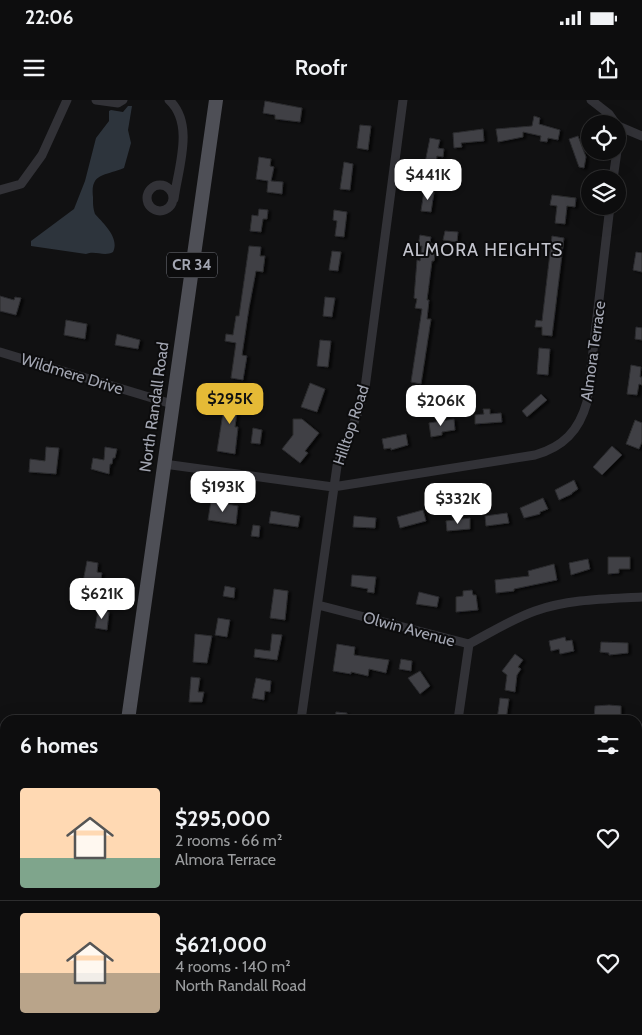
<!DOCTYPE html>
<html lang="en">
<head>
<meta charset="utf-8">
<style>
	:root { --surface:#0d0d0e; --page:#1b1b1c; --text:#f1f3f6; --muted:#9a9c9e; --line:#2d2d2e; --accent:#e5ba36 }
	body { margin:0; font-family:Cabin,sans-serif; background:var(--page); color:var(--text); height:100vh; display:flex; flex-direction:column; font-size:19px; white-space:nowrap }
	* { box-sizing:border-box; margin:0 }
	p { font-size:16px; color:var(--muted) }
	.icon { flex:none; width:28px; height:28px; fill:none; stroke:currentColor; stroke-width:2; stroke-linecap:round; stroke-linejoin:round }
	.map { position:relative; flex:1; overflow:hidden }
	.drawer { position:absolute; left:0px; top:615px; width:642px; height:320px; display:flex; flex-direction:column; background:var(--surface); border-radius:15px 15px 0 0; box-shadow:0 5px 20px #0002,0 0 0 1px var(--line) }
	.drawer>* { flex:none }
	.controls { position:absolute; left:581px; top:15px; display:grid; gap:10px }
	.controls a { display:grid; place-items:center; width:45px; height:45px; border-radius:50%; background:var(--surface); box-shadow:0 5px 20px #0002,0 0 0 1px var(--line); font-size:25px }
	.price { position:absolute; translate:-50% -42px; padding:0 11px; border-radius:10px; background:#fff; color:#222; font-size:16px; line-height:32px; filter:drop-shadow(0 1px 2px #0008) }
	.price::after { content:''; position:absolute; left:50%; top:30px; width:15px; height:11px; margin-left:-8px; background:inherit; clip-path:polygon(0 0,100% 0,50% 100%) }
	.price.on { background:var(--accent); color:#111 }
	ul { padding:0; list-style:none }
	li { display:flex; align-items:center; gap:15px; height:125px; padding:0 20px }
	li+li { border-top:1px solid var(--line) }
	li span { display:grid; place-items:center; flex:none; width:140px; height:100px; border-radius:5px; color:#555 }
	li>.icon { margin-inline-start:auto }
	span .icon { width:60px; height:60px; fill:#fffc; stroke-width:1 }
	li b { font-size:21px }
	h2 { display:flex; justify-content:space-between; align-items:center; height:60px; padding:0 20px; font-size:21px }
	.status { display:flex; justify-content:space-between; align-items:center; height:35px; padding:0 25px; background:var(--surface); direction:ltr }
	.status svg { height:14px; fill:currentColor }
	header { display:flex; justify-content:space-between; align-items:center; height:65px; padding:0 20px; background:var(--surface); font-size:22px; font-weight:600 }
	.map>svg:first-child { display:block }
	.water { fill:#2d343c }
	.building { fill:#404145; stroke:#2b2b2e; filter:url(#shadow) }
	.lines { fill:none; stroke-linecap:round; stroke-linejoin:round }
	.service { stroke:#323237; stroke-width:4.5 }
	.minor { stroke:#323237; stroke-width:9 }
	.secondary { stroke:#404147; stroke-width:12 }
	.primary { stroke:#4e4f56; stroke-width:14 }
	.labels { text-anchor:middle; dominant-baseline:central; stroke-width:4; stroke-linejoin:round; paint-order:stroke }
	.shield { fill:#0c0c0d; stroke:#767880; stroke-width:1 }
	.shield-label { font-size:15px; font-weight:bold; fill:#a3a6b2 }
	.street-label { font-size:16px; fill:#a3a6b2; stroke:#0c0c0d }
	.neighbourhood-label { font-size:18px; letter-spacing:1px; fill:#c4c5ce; stroke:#0c0c0d }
</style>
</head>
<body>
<div class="status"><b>22:06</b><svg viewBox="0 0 49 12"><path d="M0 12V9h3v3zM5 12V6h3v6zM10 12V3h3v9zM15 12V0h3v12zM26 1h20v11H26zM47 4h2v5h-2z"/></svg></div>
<header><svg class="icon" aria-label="menu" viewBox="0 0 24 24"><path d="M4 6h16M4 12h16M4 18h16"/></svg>Roofr<svg class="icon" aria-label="share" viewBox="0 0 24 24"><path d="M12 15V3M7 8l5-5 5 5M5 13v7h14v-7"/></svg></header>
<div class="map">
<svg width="642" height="935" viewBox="0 0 642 935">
	<defs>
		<filter id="shadow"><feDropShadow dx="3" dy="1.5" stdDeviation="1" flood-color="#0009"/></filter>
	</defs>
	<rect width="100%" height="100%" fill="#111112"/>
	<path class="water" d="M128 6H132L128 30 131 43 124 68C106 76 90 72 93 97 93 104 93 108 95 114 103 123 120 138 113 152 104 157 95 150 86 154L31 146V141L74 109 85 81 96 38 109 21V11L111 10 123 12Z"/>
	<path class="building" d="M265 1 302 8 300 22 275 19V15L263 13Z
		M534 16 540 18 539 24 560 30 558 40 548 38 547 42 540 41 541 36 523 32V37L498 42 496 29 532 26Z
		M360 25 371 26 368 50 357 48Z
		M483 29 484 41 461 43 462 47 454 48 453 33Z
		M578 36 586 57 584 68 579 67 569 39Z
		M430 38 440 40 438 48 444 49 443 57 437 56 436 65 425 63Z
		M259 57 271 59 270 66 274 67 271 81 283 82 282 94 267 92 268 81 256 79Z
		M344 62 353 64 350 90 340 89Z
		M436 68 445 70 443 78 434 76Z
		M424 91 434 92 431 112 421 111Z
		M552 95 576 98 575 107 567 106 565 124 555 123 557 106 550 105Z
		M259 109 268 110 267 119H263L261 132 250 131 252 115 258 116Z
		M334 110 347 112 344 137 335 136 337 121 333 120Z
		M445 131 458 132 457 142 443 140Z
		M420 135 431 137 430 143 434 144 433 154H435L434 161H432L427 200H429L427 219H431L421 284 411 282 422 209 415 208 417 199 414 198 417 160 420 161 422 146H418Z
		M552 136 564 138 552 236 542 235V227H535L536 220 542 221Z
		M249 146 261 147 260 156H265L263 172 256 171 249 208 242 255 247 256 243 280 231 278 236 243 225 241 226 234 233 235 236 216H239Z
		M332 151 341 152 338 171 329 170Z
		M636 152 642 153V172L633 170Z
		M0 196 14 200 15 197 21 198 16 215 0 211Z
		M325 197 335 198 332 217 323 216Z
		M66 220 87 224 85 239 64 235Z
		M636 227 642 228V240L635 239Z
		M117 234 140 240 138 249 115 245Z
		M320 240 331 241 328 267 317 266Z
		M539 248 550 249 548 275 537 274Z
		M631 265 641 267 640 277H642V285L639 284 637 295 627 294Z
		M310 283 325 289 317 312 301 307Z
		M226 294 238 295 237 301 244 302 243 310H237L235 327H238L235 354 217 351Z
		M541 294 547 300 527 317 522 311Z
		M483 309H490V314L501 313 502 322 475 324V315L484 314Z
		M293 319H302L319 333 305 351 308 353 300 363 282 349 293 335Z
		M454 319 455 330 442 332V335L431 337 429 323Z
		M635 320 642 323V342L639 349 626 344Z
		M253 328 262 330 260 344 251 343Z
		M406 334 408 345 391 350V348L384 349 382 339Z
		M612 346 622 355 602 375 593 367Z
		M46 347 59 348 56 374 29 372 30 359 45 361Z
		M105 347 117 349 115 358H113L112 364H110L109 374 91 369 93 358 104 360Z
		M574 380 578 389 572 393V394L559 400 555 390Z
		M543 398 548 409 540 412V414L524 418 520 408Z
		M211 401 238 406 236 424 208 420Z
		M423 410 426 421 400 428 397 417Z
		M271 411 300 416 298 427 269 423Z
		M507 413 509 423 486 426 485 416Z
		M354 416 376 418 375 428 353 427Z
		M470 418V429L447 431 446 421Z
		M253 425 260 426 259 437 251 436Z
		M608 457H630V469H619V473L608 474Z
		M588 459 590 469 571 475 569 463Z
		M87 461 98 463 97 472 102 473 100 485 83 482Z
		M554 464 557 480 514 489V491L496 493 495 480 529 476 528 471Z
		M352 475 376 477 374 493 367 492 368 489 351 486Z
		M225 486 235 488 234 498 223 496Z
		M274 489 288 491 285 520 270 518Z
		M472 490 473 495H476L478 510 456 512V497L463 496V491Z
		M419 492 439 497 437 507 416 504Z
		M98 511 109 512 107 530 95 528Z
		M218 518 230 520 227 537 215 535Z
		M195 534 212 536 207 563 193 562Z
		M272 534 282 535 277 560 254 557 255 549 270 551Z
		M565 537 566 541 572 540 574 551 560 554 559 549 551 551 549 541Z
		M601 542 628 543V553L609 555V553L600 552Z
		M337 544 355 547 354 555 389 560 386 573 369 569 368 576 351 572V574L333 571Z
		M515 554 523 560 518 567 521 569 517 575 515 592 505 590 507 575 502 571Z
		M401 559 412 561 411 571 399 569Z
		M420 571 430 586 420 594 408 578Z
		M191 577 200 578 198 592H204L202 602H189Z
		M256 578 271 581 270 592 265 591 264 600 252 598Z
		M500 598 509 599 506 620H497Z
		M609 605 621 606V616L609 615V619L594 618 595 606Z
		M336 612 347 613 346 620H335Z"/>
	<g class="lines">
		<path class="service" d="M0 902 5 900
			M139 935 143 930
			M208 935 210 930"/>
		<path class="minor" d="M96 0 118 3 123 0
			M169 0C195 24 178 68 174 99
			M591 0 609 14 616 24
			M618 26 642 36
			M618 29V44
			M613 79 617 51
			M147 98a13 13 0 1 1 26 0a13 13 0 1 1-26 0Z
			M0 90 21 84 42 55 67 0
			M0 252 172 304
			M164 364 333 387 535 355C563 347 579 331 587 302L610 106
			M318 505 469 544C490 533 512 519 535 511 569 499 606 499 642 497
			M301 620 337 366 358 312 365 288 403 0
			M458 620 469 544
			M0 675 5 669
			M0 752 5 753
			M0 805H5
			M638 895H642
			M413 935 414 930
			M579 935V930"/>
		<path class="secondary" d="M0 640 5 646
			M257 930 262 935"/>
		<path class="primary" d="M128 620 216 0
			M90 935 91 930"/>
	</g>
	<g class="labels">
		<rect class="shield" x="167" y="152.5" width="50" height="25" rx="4"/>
		<g class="shield-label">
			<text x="192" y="165">CR 34</text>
		</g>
		<g class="street-label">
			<text transform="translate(593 251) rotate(-82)">Almora Terrace</text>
			<text transform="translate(72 274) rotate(17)">Wildmere Drive</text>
			<text transform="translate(154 307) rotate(-82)">North Randall Road</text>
			<text transform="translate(351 325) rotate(-72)">Hilltop Road</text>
			<text transform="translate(409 529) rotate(15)">Olwin Avenue</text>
		</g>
		<g class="neighbourhood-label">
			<text x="483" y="150">ALMORA HEIGHTS</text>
		</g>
	</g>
</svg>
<div class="controls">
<a><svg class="icon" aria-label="locate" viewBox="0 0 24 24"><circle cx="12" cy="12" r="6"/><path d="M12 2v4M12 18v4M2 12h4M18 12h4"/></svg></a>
<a><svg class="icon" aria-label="layers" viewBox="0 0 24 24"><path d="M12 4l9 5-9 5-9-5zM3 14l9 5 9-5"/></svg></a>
</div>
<b class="price" style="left:428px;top:101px">$441K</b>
<b class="price on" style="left:230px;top:325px">$295K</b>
<b class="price" style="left:441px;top:327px">$206K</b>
<b class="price" style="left:223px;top:413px">$193K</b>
<b class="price" style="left:458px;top:425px">$332K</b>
<b class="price" style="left:102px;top:520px">$621K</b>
<section class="drawer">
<h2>6 homes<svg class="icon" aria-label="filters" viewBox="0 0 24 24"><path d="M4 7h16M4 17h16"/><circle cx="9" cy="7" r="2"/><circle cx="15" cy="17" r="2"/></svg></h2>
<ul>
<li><span style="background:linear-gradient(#ffd9b3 70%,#7fa58c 0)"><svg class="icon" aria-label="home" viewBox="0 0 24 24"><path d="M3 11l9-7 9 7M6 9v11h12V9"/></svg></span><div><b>$295,000</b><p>2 rooms · 66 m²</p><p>Almora Terrace</p></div><svg class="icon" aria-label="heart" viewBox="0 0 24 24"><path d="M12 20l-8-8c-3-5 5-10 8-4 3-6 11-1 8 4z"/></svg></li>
<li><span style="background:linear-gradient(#ffd9b3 60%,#b9a48a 0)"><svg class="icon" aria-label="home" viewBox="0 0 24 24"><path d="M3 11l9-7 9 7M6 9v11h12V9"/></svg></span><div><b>$621,000</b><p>4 rooms · 140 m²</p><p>North Randall Road</p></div><svg class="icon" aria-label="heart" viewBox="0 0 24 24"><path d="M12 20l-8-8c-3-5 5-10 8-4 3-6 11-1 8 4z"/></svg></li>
</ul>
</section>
</div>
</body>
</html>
